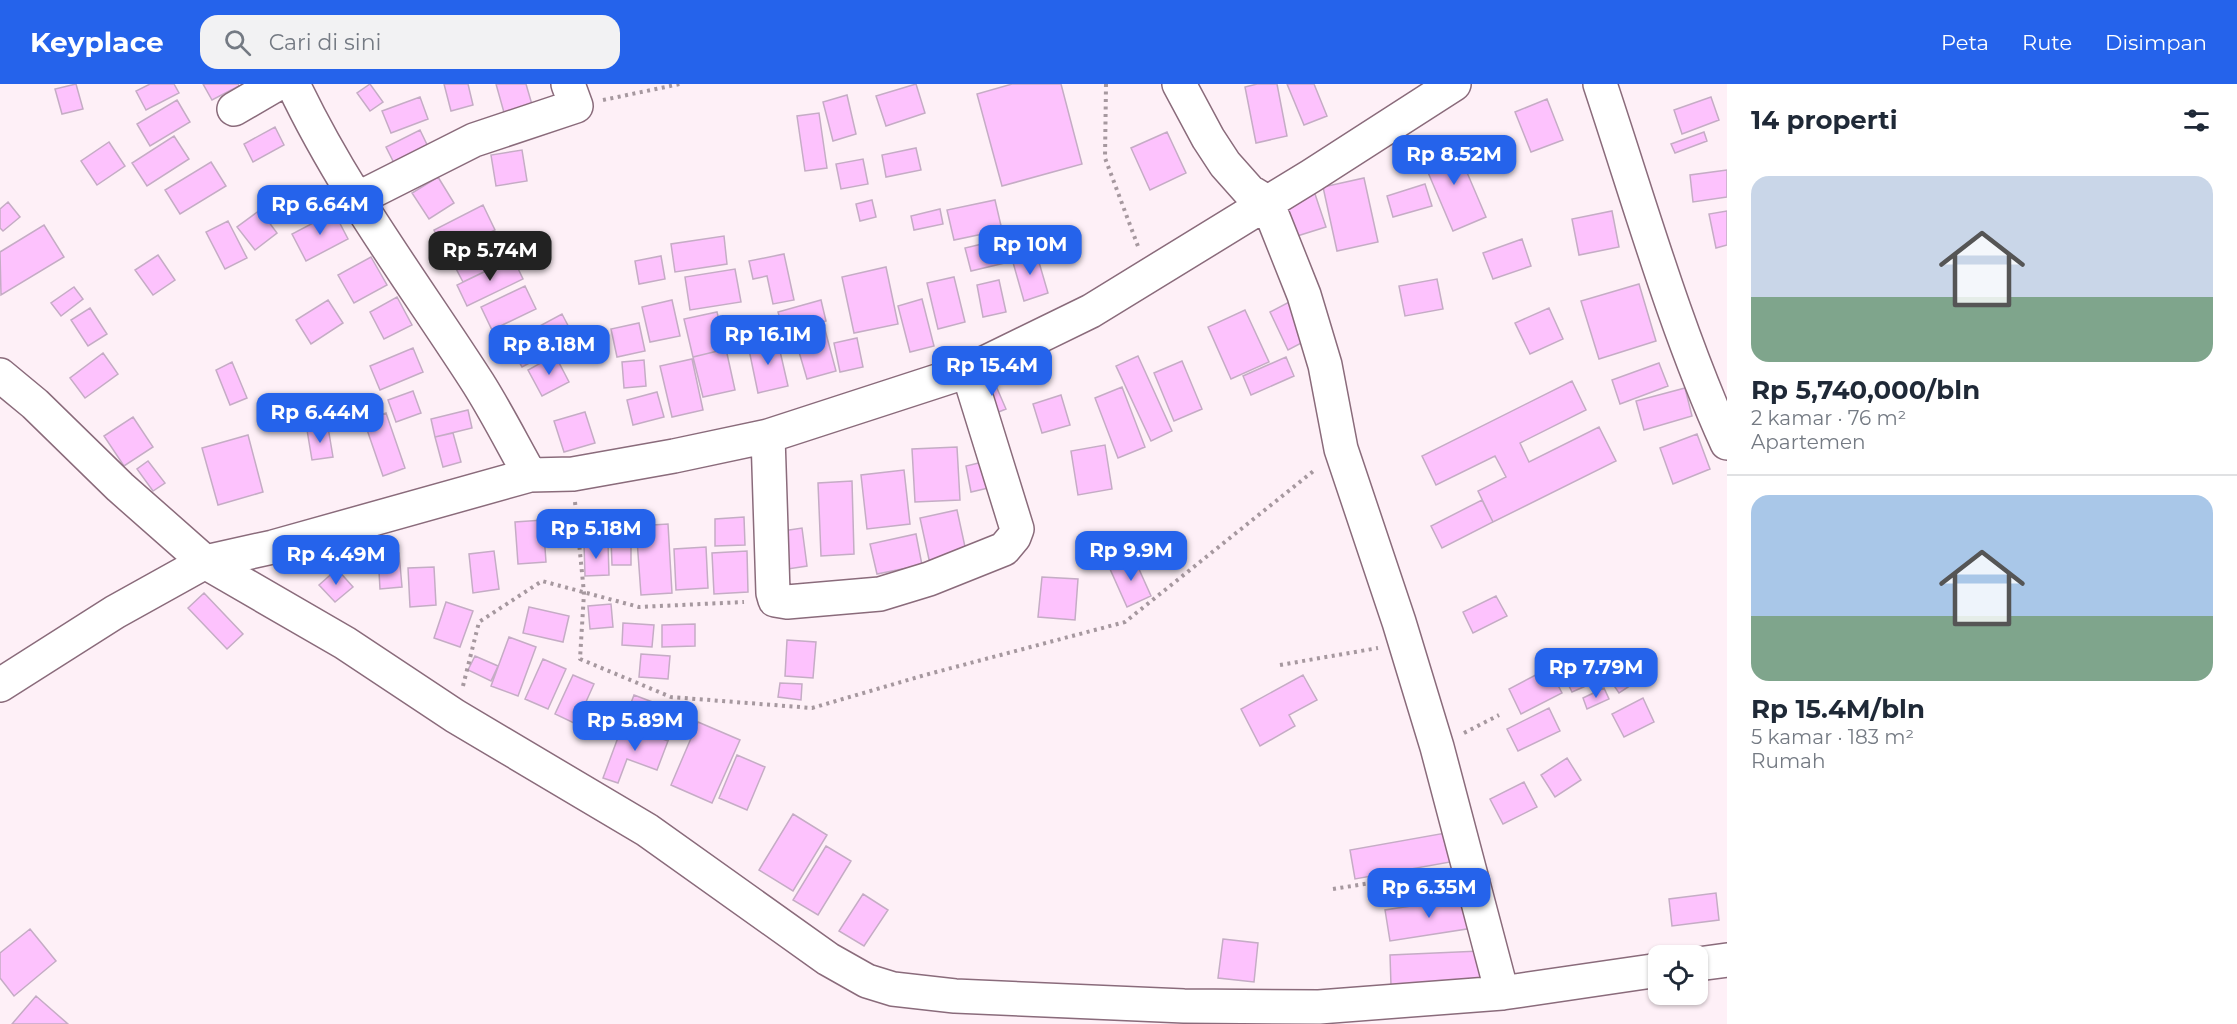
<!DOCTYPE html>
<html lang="id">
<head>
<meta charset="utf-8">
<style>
	:root { --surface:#fff; --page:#f2f2f3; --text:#1f2937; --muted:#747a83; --line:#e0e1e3; --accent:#2563eb }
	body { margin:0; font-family:Montserrat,sans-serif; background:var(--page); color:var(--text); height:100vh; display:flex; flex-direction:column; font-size:22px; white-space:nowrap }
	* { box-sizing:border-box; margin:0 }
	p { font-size:20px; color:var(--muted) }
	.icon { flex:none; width:33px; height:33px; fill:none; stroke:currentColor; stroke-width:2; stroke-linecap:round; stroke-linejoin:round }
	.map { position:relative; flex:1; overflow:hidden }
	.details { display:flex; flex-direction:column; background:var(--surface); width:510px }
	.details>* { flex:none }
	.buttons { position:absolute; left:1648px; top:861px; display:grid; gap:12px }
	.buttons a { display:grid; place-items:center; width:60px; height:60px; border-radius:12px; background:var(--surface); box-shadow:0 2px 4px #0004; font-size:30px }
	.price { position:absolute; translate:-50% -51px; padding:0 14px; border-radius:12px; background:var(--accent); color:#fff; font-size:20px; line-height:39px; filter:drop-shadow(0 2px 3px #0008) }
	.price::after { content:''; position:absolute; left:50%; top:36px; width:18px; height:14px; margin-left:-9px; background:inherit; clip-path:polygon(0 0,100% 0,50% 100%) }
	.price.current { background:#222; color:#fff }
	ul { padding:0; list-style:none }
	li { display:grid; align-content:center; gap:12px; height:318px; padding:0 24px }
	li+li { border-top:2px solid var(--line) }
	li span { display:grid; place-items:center; height:186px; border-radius:18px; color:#555 }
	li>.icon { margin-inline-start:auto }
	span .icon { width:108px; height:108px; fill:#fffc; stroke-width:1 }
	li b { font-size:26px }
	h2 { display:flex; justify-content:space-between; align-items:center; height:72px; padding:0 24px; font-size:26px }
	header { display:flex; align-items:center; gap:36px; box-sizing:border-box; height:84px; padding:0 30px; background:var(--accent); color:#fff }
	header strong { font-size:28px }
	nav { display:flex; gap:33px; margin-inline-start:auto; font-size:21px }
	.search { width:420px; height:54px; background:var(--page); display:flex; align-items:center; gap:15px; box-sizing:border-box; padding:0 21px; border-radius:18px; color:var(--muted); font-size:22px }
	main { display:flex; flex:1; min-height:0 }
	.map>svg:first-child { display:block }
	.building { fill:#fdc2fd; stroke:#c5acc5; stroke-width:1.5 }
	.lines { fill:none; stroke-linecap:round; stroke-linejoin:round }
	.minor-casing { stroke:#8a6b7b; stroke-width:36 }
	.path { stroke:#a6989f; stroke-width:4; stroke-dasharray:3 4.5; stroke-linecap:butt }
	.minor { stroke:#fff; stroke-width:33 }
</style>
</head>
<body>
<header>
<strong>Keyplace</strong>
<div class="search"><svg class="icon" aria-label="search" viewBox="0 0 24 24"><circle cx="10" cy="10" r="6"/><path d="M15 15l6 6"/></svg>Cari di sini</div>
<nav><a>Peta</a><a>Rute</a><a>Disimpan</a></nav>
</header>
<main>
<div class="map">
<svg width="1727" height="940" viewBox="0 0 1727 940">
	<rect width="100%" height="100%" fill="#fef0f7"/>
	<path class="building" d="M76 0 83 25 62 30 55 5Z
		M150 0H174L179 9 146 26 136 7Z
		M203 0H238L239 2 212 16Z
		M370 0 383 18 370 27 357 9Z
		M444 0H468L473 21 451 27Z
		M496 0H526L533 24 505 32Z
		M916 0 925 29 886 42 876 12Z
		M1012 0H1061L1082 80 1002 102 977 10Z
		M1257 0H1277L1287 52 1256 59 1245 3Z
		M1287 0H1314L1327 32 1304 41Z
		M847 11 856 50 833 57 823 18Z
		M420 13 428 35 391 49 382 27Z
		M1711 13 1719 36 1682 50 1674 26Z
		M1547 15 1563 56 1531 68 1515 28Z
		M177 16 190 38 150 62 137 40Z
		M819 29 827 84 805 87 797 32Z
		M275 43 284 61 253 78 244 60Z
		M420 46 432 71 398 87 386 63Z
		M1167 48 1186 89 1150 106 1131 64Z
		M1704 48 1707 57 1675 69 1671 60Z
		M174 52 189 75 147 102 132 79Z
		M109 58 125 82 97 101 81 77Z
		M1454 58 1486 133 1453 147 1421 72Z
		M916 64 921 86 886 93 882 71Z
		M522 66 527 97 496 102 491 71Z
		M863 75 868 100 841 105 836 80Z
		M211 78 226 102 180 130 165 106Z
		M1727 86V113L1693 118 1690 91Z
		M438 93 454 119 429 135 412 109Z
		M1364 94 1378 158 1337 167 1323 103Z
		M1425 100 1432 122 1393 133 1387 112Z
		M1314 107 1326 143 1294 153 1282 117Z
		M872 116 876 133 860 137 856 120Z
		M995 116 1002 146 954 156 947 126Z
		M8 118 20 133 3 147 0 144V125Z
		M483 121 495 146 446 170 434 146Z
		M940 125 943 140 914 146 911 132Z
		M260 126 277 149 255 166 237 143Z
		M1612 127 1619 163 1579 171 1572 135Z
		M1727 127V161L1716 164 1709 130Z
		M334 128 348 155 306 177 292 150Z
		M228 137 247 174 225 185 206 148Z
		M44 141 64 173 1 211 0 168Z
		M502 150 513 174 463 198 451 175Z
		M724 152 727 180 675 188 671 160Z
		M1522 155 1531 182 1493 195 1483 169Z
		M999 156 1005 179 971 187 965 164Z
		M1036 168 1048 209 1024 217 1012 175Z
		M784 170 794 216 773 220 767 192 753 195 749 177Z
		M158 171 175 196 153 211 135 186Z
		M661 172 665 195 639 200 635 177Z
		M371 173 387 201 354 219 338 191Z
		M513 174 523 195 467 222 457 201Z
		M886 183 898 240 854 249 842 193Z
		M735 185 741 218 690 226 685 193Z
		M954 193 965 238 938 245 927 199Z
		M1437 195 1443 225 1405 232 1399 202Z
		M999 196 1006 228 983 233 977 201Z
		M1639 200 1656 257 1599 275 1581 217Z
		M525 202 536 225 492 246 481 223Z
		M74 203 83 215 61 232 51 219Z
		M397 213 412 241 384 255 370 228Z
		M922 215 934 262 910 268 898 222Z
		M328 216 343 239 311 260 296 236Z
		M672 216 680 252 650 258 642 223Z
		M821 216 826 237 784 249 778 228Z
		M1293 216 1311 254 1288 266 1270 228Z
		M90 224 107 250 88 262 71 236Z
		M1549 224 1563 255 1530 270 1515 239Z
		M1245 226 1269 278 1231 295 1208 243Z
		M717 228 726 265 693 273 684 235Z
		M562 230 575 255 522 283 508 259Z
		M639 239 645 267 617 273 611 245Z
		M824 242 836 287 807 295 794 251Z
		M777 254 788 302 758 309 748 261Z
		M857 254 863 283 840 288 834 259Z
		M413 264 423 288 380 306 370 282Z
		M726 265 735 306 703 313 693 273Z
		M103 269 118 290 85 314 70 294Z
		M555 271 569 298 542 312 528 286Z
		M1138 272 1172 347 1151 357 1116 282Z
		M1286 273 1294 292 1251 311 1243 292Z
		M692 275 703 326 672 333 660 282Z
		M644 276 646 302 624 304 622 278Z
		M1182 277 1202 325 1174 337 1154 289Z
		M232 278 247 314 230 321 216 286Z
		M1659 279 1668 302 1620 320 1612 296Z
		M993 295 1006 325 991 331 978 301Z
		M1572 297 1586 326 1520 359 1529 378 1599 343 1616 377 1493 438 1478 407 1506 393 1495 372 1436 401 1422 372Z
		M1122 303 1145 363 1118 374 1095 314Z
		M1685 304 1692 332 1644 346 1636 317Z
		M413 307 421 329 396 338 388 316Z
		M657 308 664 333 633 341 627 316Z
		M1061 311 1070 341 1042 349 1033 320Z
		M468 326 472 344 435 353 431 335Z
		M585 328 595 359 564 368 554 337Z
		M386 329 405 384 383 392 364 337Z
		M133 333 153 363 124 382 104 352Z
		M328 343 333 373 312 376 307 346Z
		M453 349 461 378 443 383 435 353Z
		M1697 350 1710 385 1673 400 1660 364Z
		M248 351 263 408 218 421 202 364Z
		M1105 361 1112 405 1078 411 1071 367Z
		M957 363 960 416 915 418 912 365Z
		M991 376 997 402 971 408 966 382Z
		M148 377 165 399 153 407 137 385Z
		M904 386 910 440 867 445 861 391Z
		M852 397 854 470 821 472 818 399Z
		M1482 416 1493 438 1442 464 1431 442Z
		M957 426 967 472 930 480 920 434Z
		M744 433 745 461 715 462V435Z
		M543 436 546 478 518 480 515 438Z
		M668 440 672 509 641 511 636 442Z
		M802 444 807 482 788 485 783 447Z
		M916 450 922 481 877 490 870 460Z
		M611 454H631V481H612Z
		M608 459 609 491 585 492 584 460Z
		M706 463 708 504 676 506 674 465Z
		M494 467 499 505 473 509 469 470Z
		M747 467 748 508 714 510 712 469Z
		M399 469 402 503 380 505 378 470Z
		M1134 474 1151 512 1127 523 1110 485Z
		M434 483 436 521 410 523 408 484Z
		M337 485 353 503 335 518 319 501Z
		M1042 493 1078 495 1075 536 1038 533Z
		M204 509 243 550 227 565 188 524Z
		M1496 512 1507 532 1473 549 1463 528Z
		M446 518 473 527 460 563 434 554Z
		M611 520 613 543 590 545 588 522Z
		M529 523 569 532 563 558 523 549Z
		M623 539 654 541 652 563 622 561Z
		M695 540V562L662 563V541Z
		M509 553 536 563 518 612 491 602Z
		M787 556 816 558 813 594 785 592Z
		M641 570 670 572 668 595 639 593Z
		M475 572 498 582 491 597 468 586Z
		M543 575 566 585 548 625 525 615Z
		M1631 578 1642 594 1619 609 1608 593Z
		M1589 583 1595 598 1572 608 1565 594Z
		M1549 584 1562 609 1521 630 1509 605Z
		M573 591 594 600 576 640 555 630Z
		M1303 591 1317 616 1289 631 1295 642 1260 662 1241 625Z
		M780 599 802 600 801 616 778 613Z
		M1604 604 1609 615 1587 625 1583 614Z
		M634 611 679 628 668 657 623 640Z
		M1643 614 1654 638 1624 653 1612 630Z
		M1549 624 1560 647 1518 667 1507 645Z
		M698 638 740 656 712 719 671 701Z
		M623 640 668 657 657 686 627 675 618 699 603 694Z
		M737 671 765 683 747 726 719 714Z
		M1567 674 1581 696 1555 713 1541 691Z
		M1524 698 1537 723 1503 740 1490 715Z
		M793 730 827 751 793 807 759 786Z
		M1451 748 1456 777 1355 795 1350 766Z
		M826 762 851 777 818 831 793 816Z
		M1716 809 1719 836 1672 842 1669 815Z
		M863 810 888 826 864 862 839 847Z
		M1469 813 1473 844 1390 857 1385 826Z
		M30 845 56 877 14 912 0 894V869Z
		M1223 855 1258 859 1254 898 1218 894Z
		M1480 867 1481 897 1391 902 1390 871Z
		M36 912 68 940H12Z"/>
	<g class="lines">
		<g class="minor-casing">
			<path id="minor" d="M293 0C343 106 415 201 478 299 497 329 513 361 530 391
				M1179 0 1208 54 1225 80 1249 107 1267 118 1304 211 1325 281 1341 365 1399 538 1437 663 1502 909
				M1600 0C1640 120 1675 244 1727 359
				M234 25 277 0
				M357 115 474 56 576 22 568 0
				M0 291 35 320 120 403 205 478 345 559 455 632 647 746 828 875 867 897 893 905 955 912 1184 922 1319 923 1502 909 1659 886
				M768 352 773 509 775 516 787 518 880 510 929 495 1004 465 1014 453 1017 445 968 287
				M0 601 115 528 205 478 273 463 530 391 573 390 674 372 768 352 968 287 1091 227 1311 92 1454 0
				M1698 880 1727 876"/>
		</g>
		<path class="path" d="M1106 0 1105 74 1139 165
			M603 16 680 0
			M575 418 584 509 580 575 671 613 812 624 925 591 1125 538 1316 385
			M1280 581 1378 564
			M463 602 479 538 542 497 639 523 744 518
			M1464 649 1499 631
			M1333 805 1440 788"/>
		<use href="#minor" class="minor"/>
	</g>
</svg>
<div class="buttons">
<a><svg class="icon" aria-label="locate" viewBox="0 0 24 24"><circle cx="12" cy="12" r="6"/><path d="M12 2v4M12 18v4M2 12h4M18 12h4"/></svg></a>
</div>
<b class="price" style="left:1454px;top:102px">Rp 8.52M</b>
<b class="price" style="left:320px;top:152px">Rp 6.64M</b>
<b class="price" style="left:1030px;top:192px">Rp 10M</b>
<b class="price current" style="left:490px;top:198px">Rp 5.74M</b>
<b class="price" style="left:768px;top:282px">Rp 16.1M</b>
<b class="price" style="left:549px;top:292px">Rp 8.18M</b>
<b class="price" style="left:992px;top:313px">Rp 15.4M</b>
<b class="price" style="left:320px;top:360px">Rp 6.44M</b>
<b class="price" style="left:596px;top:476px">Rp 5.18M</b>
<b class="price" style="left:1131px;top:498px">Rp 9.9M</b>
<b class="price" style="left:336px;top:502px">Rp 4.49M</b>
<b class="price" style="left:1596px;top:615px">Rp 7.79M</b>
<b class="price" style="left:635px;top:668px">Rp 5.89M</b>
<b class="price" style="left:1429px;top:835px">Rp 6.35M</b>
</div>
<section class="details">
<h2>14 properti<svg class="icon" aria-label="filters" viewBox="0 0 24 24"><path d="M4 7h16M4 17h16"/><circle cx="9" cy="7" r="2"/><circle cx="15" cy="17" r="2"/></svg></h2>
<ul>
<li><span style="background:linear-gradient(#c9d6e8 65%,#7fa58c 0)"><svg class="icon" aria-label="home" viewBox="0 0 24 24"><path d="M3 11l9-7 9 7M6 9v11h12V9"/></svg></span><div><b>Rp 5,740,000/bln</b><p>2 kamar · 76 m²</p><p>Apartemen</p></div></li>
<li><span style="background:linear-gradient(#a9c7e8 65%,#7fa58c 0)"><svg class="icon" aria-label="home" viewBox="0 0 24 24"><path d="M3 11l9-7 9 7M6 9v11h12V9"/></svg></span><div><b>Rp 15.4M/bln</b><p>5 kamar · 183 m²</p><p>Rumah</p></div></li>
</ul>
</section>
</main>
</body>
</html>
